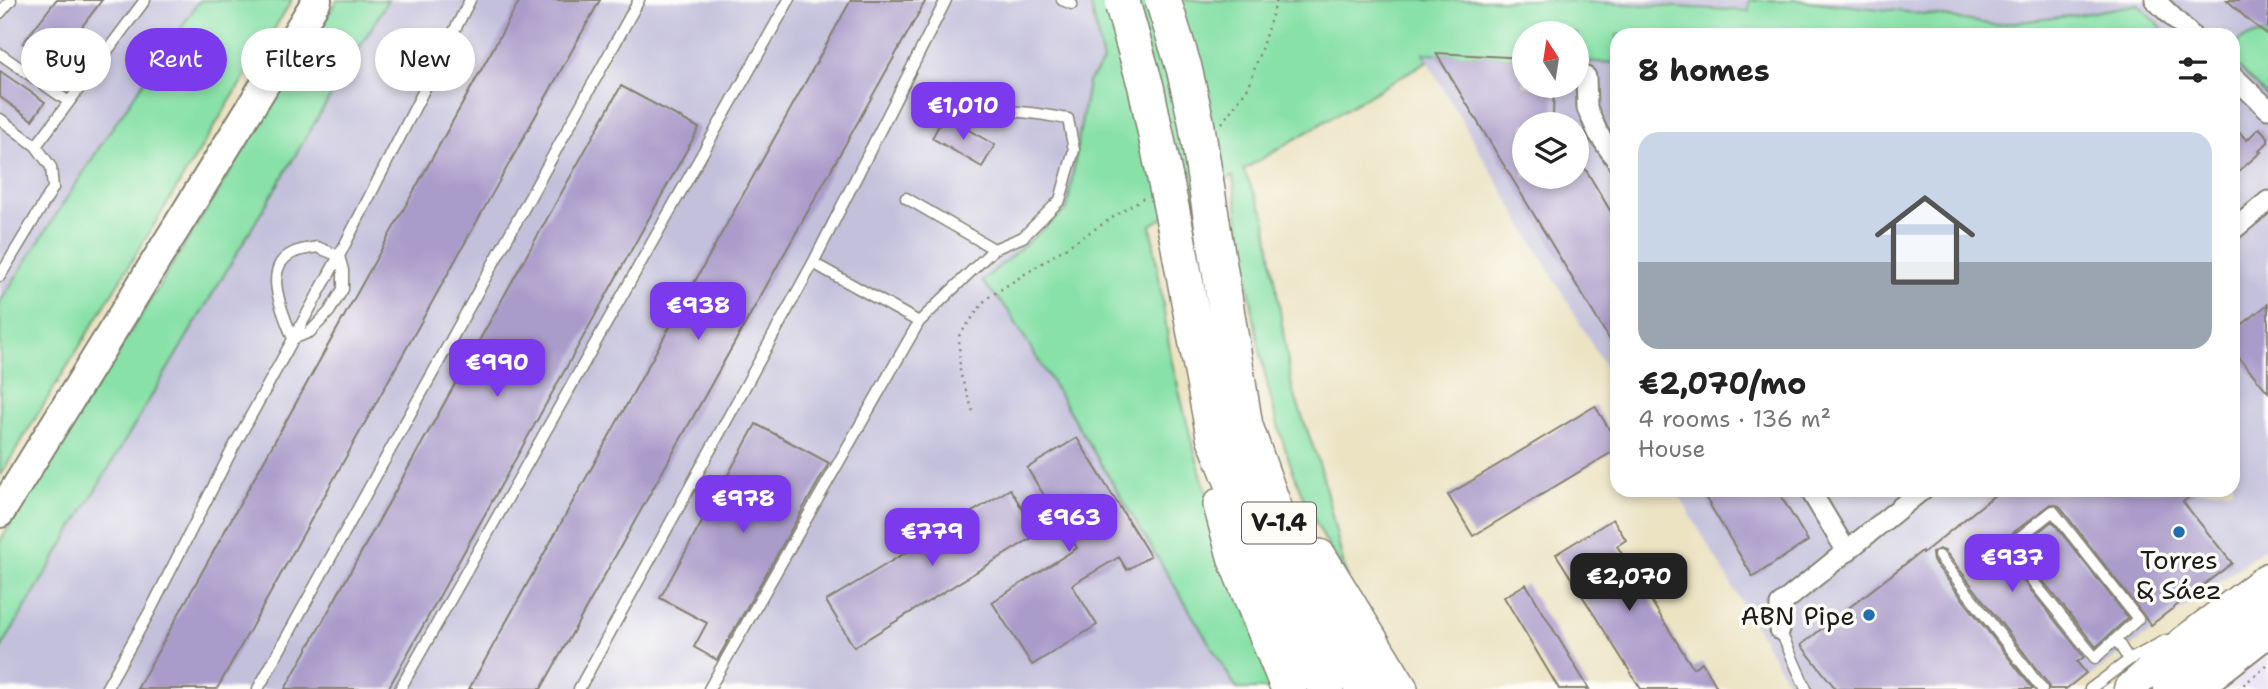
<!DOCTYPE html>
<html lang="en">
<head>
<meta charset="utf-8">
<style>
	:root { --surface:#fff; --page:#f6f6f6; --text:#222; --muted:#767676; --accent:#7c3aed }
	body { margin:0; font-family:"Shantell Sans",sans-serif; background:var(--page); color:var(--text); height:100vh; display:flex; flex-direction:column; font-size:26px; white-space:nowrap }
	* { box-sizing:border-box; margin:0 }
	p { font-size:23px; color:var(--muted) }
	.icon { flex:none; width:38px; height:38px; fill:none; stroke:currentColor; stroke-width:2; stroke-linecap:round; stroke-linejoin:round }
	.map { position:relative; flex:1; overflow:hidden }
	.side { position:absolute; left:1610px; top:28px; width:630px; height:469px; display:flex; flex-direction:column; background:var(--surface); border-radius:21px; box-shadow:0 4px 10px #0003 }
	.side>* { flex:none }
	.guide { position:absolute; left:21px; top:28px; width:665px; height:63px; display:flex; gap:14px }
	.needle { width:46px; rotate:348deg }
	.tools { position:absolute; left:1512px; top:21px; display:grid; gap:14px }
	.tools a { display:grid; place-items:center; width:77px; height:77px; border-radius:50%; background:var(--surface); box-shadow:0 4px 10px #0003; font-size:35px }
	.price { position:absolute; translate:-50% -60px; padding:0 16px; border-radius:14px; background:var(--accent); color:#fff; font-size:23px; line-height:46px; filter:drop-shadow(0 2px 4px #0008) }
	.price::after { content:''; position:absolute; left:50%; top:42px; width:21px; height:16px; margin-left:-10px; background:inherit; clip-path:polygon(0 0,100% 0,50% 100%) }
	.price.current { background:#222; color:#fff }
	ul { padding:0; list-style:none }
	li { display:grid; align-content:center; gap:14px; height:371px; padding:0 28px }
	li span { display:grid; place-items:center; height:217px; border-radius:21px; color:#555 }
	li>.icon { margin-inline-start:auto }
	span .icon { width:126px; height:126px; fill:#fffc; stroke-width:1 }
	li b { font-size:30px }
	h2 { display:flex; justify-content:space-between; align-items:center; height:84px; padding:0 28px; font-size:30px }
	.chip { padding:0 24px; border-radius:32px; background:var(--surface); box-shadow:0 4px 10px #0003; font-size:24px; line-height:63px }
	.chip.current { background:var(--accent); color:#fff }
	.map>svg:first-child { display:block }
	.built { fill:#dfd4f5 }
	.industrial { fill:#c3c0db; fill-rule:evenodd }
	.green { fill:#88e1a7; stroke:#527e62; stroke-width:2 }
	.building { fill:#aa9cca }
	.lines { fill:none; stroke-linecap:round; stroke-linejoin:round }
	.lane-casing { stroke:#848070; stroke-width:13 }
	.street-casing { stroke:#848070; stroke-width:23 }
	.secondary-casing { stroke:#848070; stroke-width:32 }
	.primary-casing { stroke:#848070; stroke-width:33 }
	.highway-casing { stroke:#848070; stroke-width:38 }
	.path { stroke:#848070; stroke-width:2.5; stroke-dasharray:2 5; stroke-linecap:butt }
	.lane { stroke:#fff; stroke-width:10 }
	.street { stroke:#fff; stroke-width:19 }
	.secondary { stroke:#fff; stroke-width:28 }
	.primary { stroke:#fff; stroke-width:30 }
	.highway { stroke:#fff; stroke-width:35 }
	.highway-bridge-casing { stroke:#848070; stroke-width:38; stroke-linecap:butt }
	.highway-bridge { stroke:#fff; stroke-width:35 }
	.poi-dot { fill:#1f6fb2; stroke:#fdfcf7; stroke-width:2.5 }
	.labels { text-anchor:middle; dominant-baseline:central; stroke-width:7; stroke-linejoin:round; paint-order:stroke }
	.shield { fill:#fdfcf7; stroke:#605f5e; stroke-width:2 }
	.shield-label { font-size:24px; font-weight:bold; fill:#1c1c1c }
	.poi-label { font-size:26px; fill:#1c1c1c; stroke:#fdfcf7 }
</style>
</head>
<body>
<div class="map">
<svg width="2268" height="689" viewBox="0 0 2268 689">
	<rect width="100%" height="100%" fill="#fdfcf7"/>
	<filter id="ink" filterUnits="userSpaceOnUse"><feTurbulence type="fractalNoise" baseFrequency=".0143" numOctaves="2"/><feDisplacementMap in="SourceGraphic" scale="14" xChannelSelector="R" yChannelSelector="G"/><feConvolveMatrix kernelMatrix="1 2 1 2 8 2 1 2 1" color-interpolation-filters="sRGB"/></filter>
	<filter id="wash" filterUnits="userSpaceOnUse"><feTurbulence type="fractalNoise" baseFrequency=".00686" numOctaves="4" result="noise"/><feDisplacementMap in="SourceGraphic" scale="28" xChannelSelector="R" yChannelSelector="G"/><feGaussianBlur stdDeviation="1.57" result="paint"/><feColorMatrix in="noise" values="0 0 0 0 0 0 0 0 0 0 0 0 0 0 0 0 0 1.4 0 .05"/><feComposite in="paint" operator="in"/></filter>
	<g filter="url(#wash)">
		<rect width="100%" height="100%" fill="#ece3c3"/>
		<path class="built" d="M2268 653V689H2222Z"/>
		<path class="industrial" d="M0 0H200L108 134 0 302Z
			M388 0H1090L1103 62 1088 82 1067 209 983 281 1008 310 1237 689H0V650Z
			M1386 0H2268V546L2073 689H1792L1676 490H2233V35H1617V387L1427 61ZM1524 33H1577V86H1524ZM1524 124H1577V177H1524Z"/>
		<path class="green" d="M200 0H292L0 476V302L108 134Z
			M337 0H388L0 650V541Z
			M1090 0H1552L1749 11V0H1799L1934 15 1994 25 2077 15 2138 4 2169 35H1617V63L1577 61V33H1524V58L1423 53 1427 61 1243 170 1265 215 1292 388 1321 469 1347 579C1331 551 1315 524 1302 494 1260 394 1248 282 1233 176L1151 225 1171 358 1191 439 1224 553 1276 689H1237L1008 310 982 281 1067 209 1088 82 1103 62Z
			M2268 34V97L2233 62C2233 36 2245 36 2268 34Z"/>
		<g id="blocks">
			<path class="building" d="M56 0H102L53 65 23 43Z
				M520 0H600L217 689H137Z
				M851 0H926L541 689H469Z
				M2227 0H2268V35L2247 19Z
				M1436 53 1524 58V86H1554L1553 115 1558 124H1524V177H1577V155L1617 222V352Z
				M0 71 45 102 32 120 0 97Z
				M621 86 699 128 388 689H285Z
				M944 116 995 145 982 167 932 138Z
				M2233 126 2247 140 2259 128 2268 137V142L2259 151 2261 152 2233 176Z
				M2268 304V392L2233 351V332Z
				M1595 406 1617 442V449L1473 536 1448 495Z
				M756 424 829 463 717 660 694 647 707 623 660 598Z
				M1077 438 1150 556 1127 570 1119 557 1072 585 1097 625 1032 665 992 602 1077 548 1027 468Z
				M1010 489 1038 534 854 647 826 601Z
				M1701 490H1777L1808 541 1753 577Z
				M2001 490H2197L2183 502 2232 563 2151 625 2059 506 2051 504 2001 542 1999 550 2084 657 2077 662 2086 673 2066 689H2049L2048 684 1945 551 1939 549 1932 553 1933 561 2033 689H1836L1801 645 1922 551 1923 553Z
				M1613 519 1626 540 1617 546 1693 668 1702 662 1718 689H1641L1556 554Z
				M2052 521 2128 618 2096 647 2017 549Z
				M1526 584 1589 689H1559L1504 597Z"/>
		</g>
	</g>
	<g filter="url(#ink)">
		<use href="#blocks" fill-opacity="0" stroke="#848070" stroke-width="2"/>
		<g class="lines">
			<g class="lane-casing">
				<path id="lane" d="M1062 0 1072 4
					M0 13 11 0
					M0 54 69 102 36 146 0 119
					M69 102 145 0
					M906 198 994 249
					M317 247 339 256 343 270V289L329 312 310 332 293 339C284 314 259 266 295 252 302 249 310 249 317 247Z
					M813 263 919 322
					M0 276 53 188 51 167 36 146
					M2053 511 2138 619 2095 658 2006 548Z
					M1939 556 2042 689
					M1780 630 1806 689
					M2116 639 2129 660
					M106 689 150 611 233 448 339 256 470 0
					M258 689 639 0
					M400 689 789 0
					M579 689 813 263 946 0
					M709 689 919 322 994 249 1023 237 1060 200 1074 150 1068 119C1037 114 998 104 969 121
					M2090 689 2129 660 2166 640"/>
			</g>
			<g class="street-casing">
				<path id="street" d="M2155 0 2191 35
					M2233 76 2268 109
					M1586 77 1587 108 1598 133 1617 161
					M2233 230 2268 201
					M1810 490 1847 552
					M1780 630V605L1922 490
					M2203 689 2268 638"/>
			</g>
			<g class="secondary-casing">
				<path id="secondary" d="M0 513 317 0"/>
			</g>
			<g class="primary-casing">
				<path id="primary" d="M2129 689 2183 642 2268 578
					M2169 689 2268 611"/>
			</g>
			<g class="highway-casing">
				<path id="highway" d="M1212 222 1245 426 1287 544 1363 689
					M1176 231 1214 436 1260 551 1326 689
					M1221 505 1236 560 1289 689
					M1319 557 1400 689"/>
			</g>
			<path class="path" d="M1222 123 1249 86 1277 0
				M973 411 960 373 959 336 986 299 1143 198
				M2238 689 2268 665"/>
			<use href="#lane" class="lane"/>
			<use href="#street" class="street"/>
			<use href="#secondary" class="secondary"/>
			<use href="#primary" class="primary"/>
			<use href="#highway" class="highway"/>
			<g class="highway-bridge-casing">
				<path id="highway-bridge" d="M1163 0 1184 68 1196 121 1212 222
					M1123 6 1146 87 1176 231"/>
			</g>
			<use href="#highway-bridge" class="highway-bridge"/>
		</g>
	</g>
	<g class="poi-dot">
		<circle cx="2179" cy="532" r="7"/>
		<circle cx="1869" cy="615" r="7"/>
	</g>
	<g class="labels">
		<rect class="shield" x="1242" y="502.5" width="74" height="41" rx="5"/>
		<g class="shield-label">
			<text x="1279" y="523">V-1.4</text>
		</g>
		<g class="poi-label">
			<text x="2179" y="559">Torres<tspan x="2179" dy="30">&amp; Sáez</tspan></text>
			<text x="1855" y="615" text-anchor="end">ABN Pipe</text>
		</g>
	</g>
</svg>
<div class="tools">
<a><svg class="needle" viewBox="-14 -14 28 28"><path d="M0-13l5 13h-10z" fill="#e53935"/><path d="M0 13l5-13h-10z" fill="#767676"/></svg></a>
<a><svg class="icon" aria-label="layers" viewBox="0 0 24 24"><path d="M12 4l9 5-9 5-9-5zM3 14l9 5 9-5"/></svg></a>
</div>
<b class="price" style="left:963px;top:142px">€1,010</b>
<b class="price" style="left:698px;top:342px">€938</b>
<b class="price" style="left:497px;top:399px">€990</b>
<b class="price" style="left:743px;top:535px">€978</b>
<b class="price" style="left:1069px;top:554px">€963</b>
<b class="price" style="left:932px;top:568px">€779</b>
<b class="price" style="left:2012px;top:594px">€937</b>
<b class="price current" style="left:1629px;top:613px">€2,070</b>
<div class="guide">
<a class="chip">Buy</a>
<a class="chip current">Rent</a>
<a class="chip">Filters</a>
<a class="chip">New</a>
</div>
<section class="side">
<h2>8 homes<svg class="icon" aria-label="filters" viewBox="0 0 24 24"><path d="M4 7h16M4 17h16"/><circle cx="9" cy="7" r="2"/><circle cx="15" cy="17" r="2"/></svg></h2>
<ul>
<li><span style="background:linear-gradient(#c9d6e8 60%,#9aa5b1 0)"><svg class="icon" aria-label="home" viewBox="0 0 24 24"><path d="M3 11l9-7 9 7M6 9v11h12V9"/></svg></span><div><b>€2,070/mo</b><p>4 rooms · 136 m²</p><p>House</p></div></li>
</ul>
</section>
</div>
</body>
</html>
